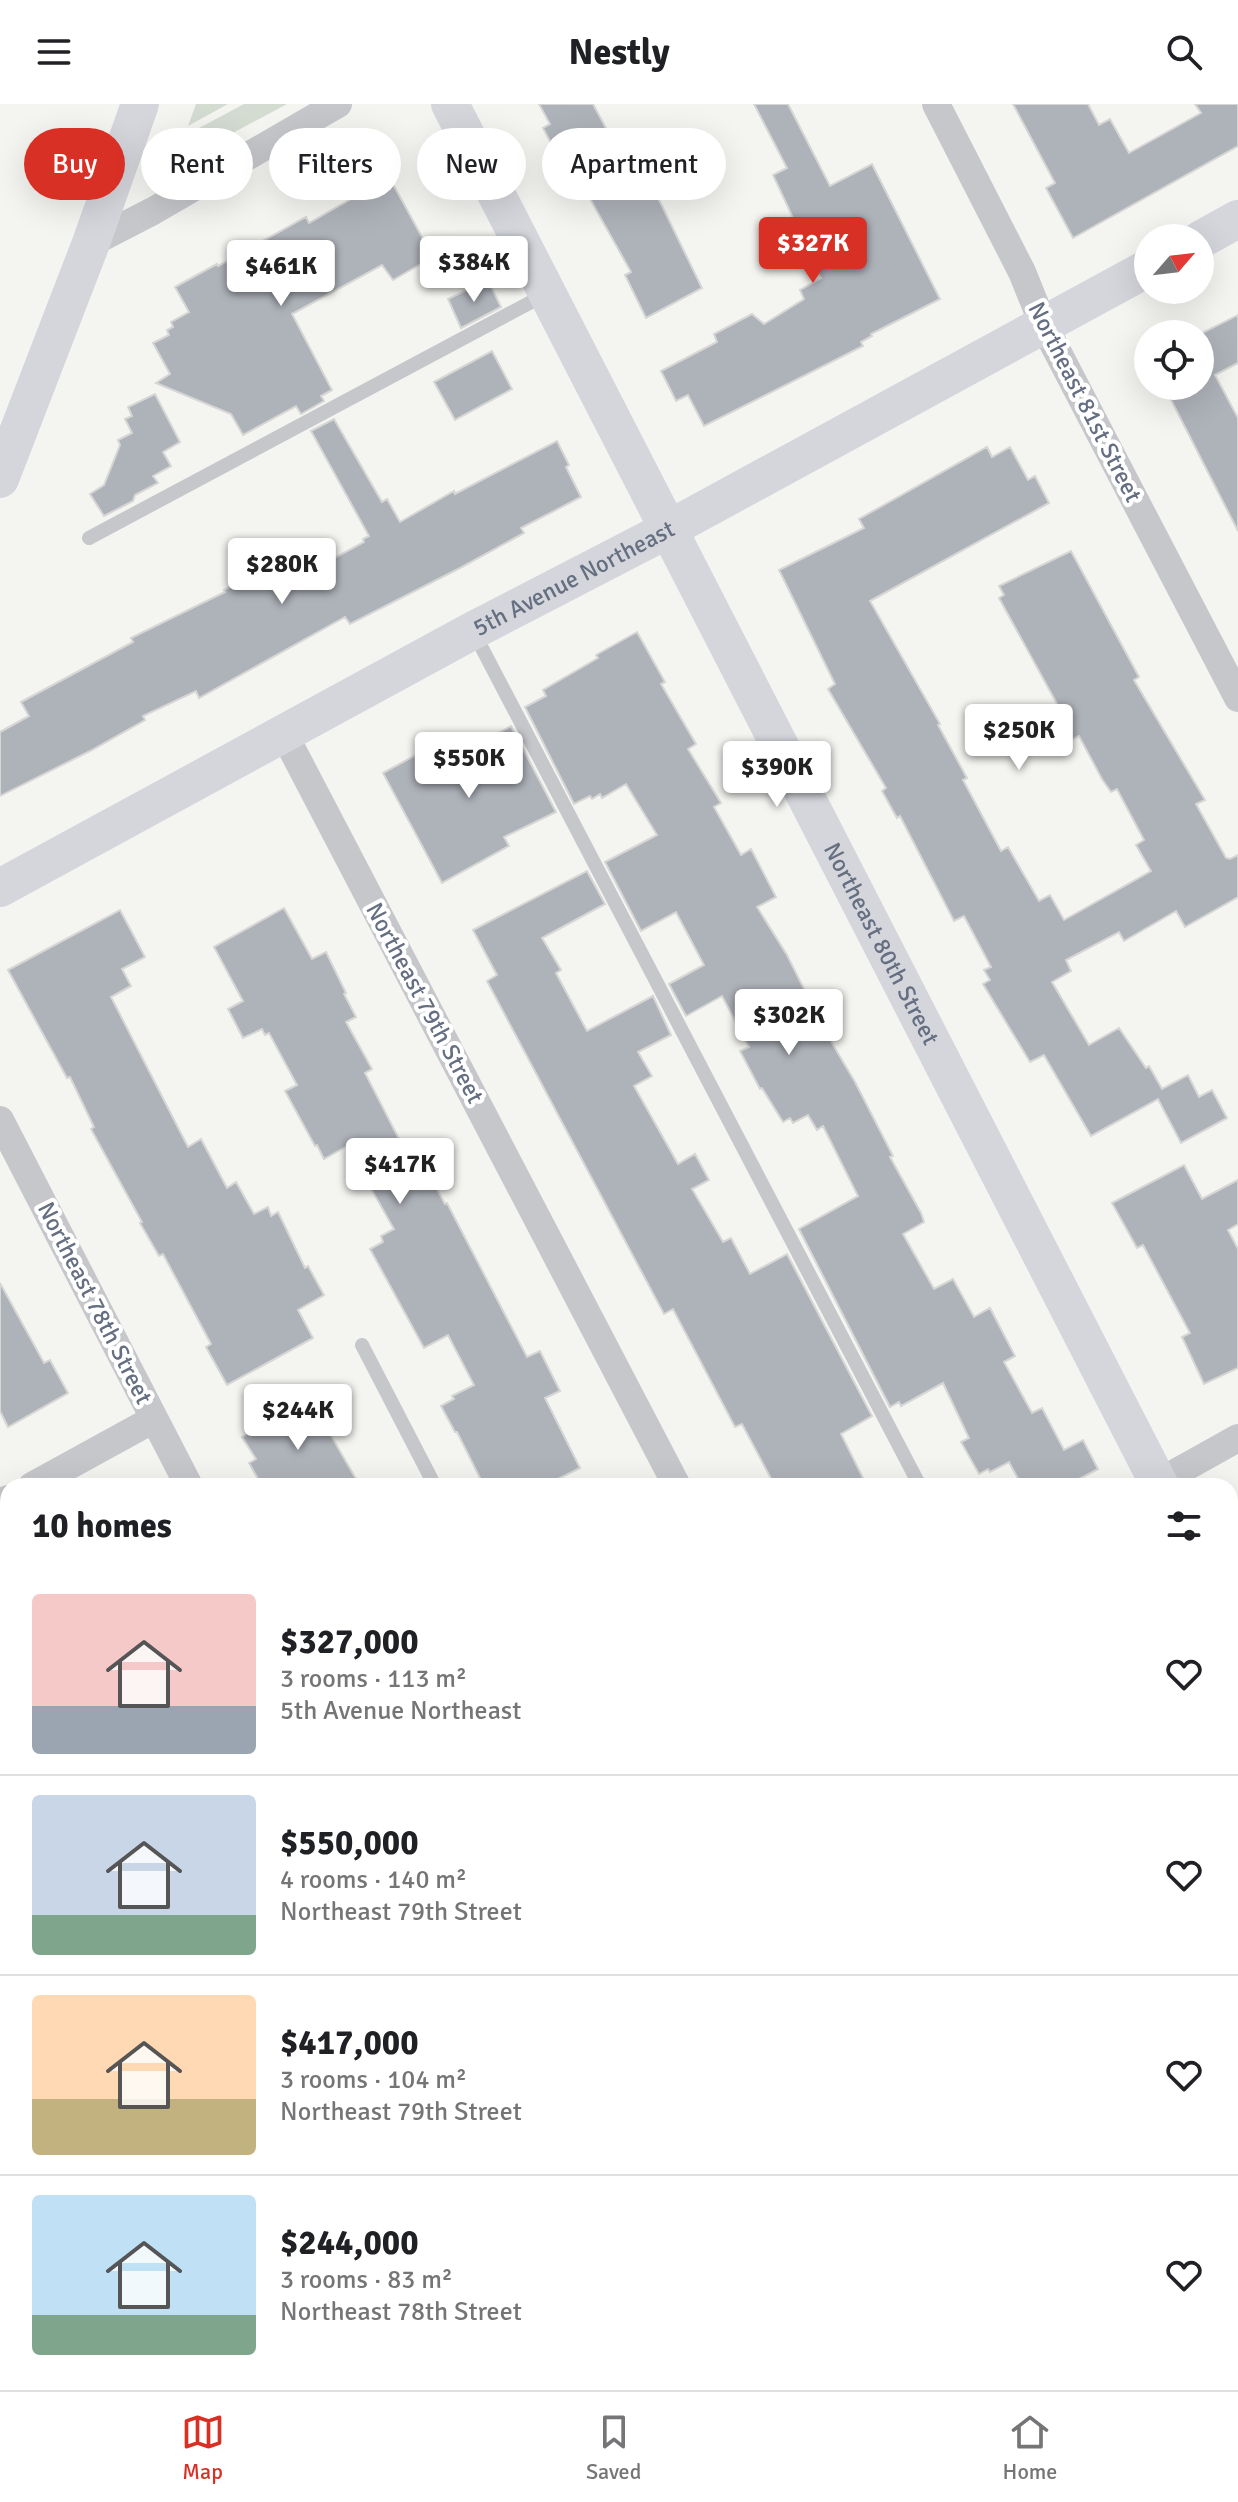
<!DOCTYPE html>
<html lang="en">
<head>
<meta charset="utf-8">
<style>
	:root { --surface:#fff; --page:#f6f6f6; --text:#202124; --muted:#757577; --line:#e0e0e0; --accent:#d93025 }
	body { margin:0; font-family:Signika,sans-serif; background:var(--page); color:var(--text); height:100vh; display:flex; flex-direction:column; font-size:30px; white-space:nowrap }
	* { box-sizing:border-box; margin:0 }
	p { font-size:26px; color:var(--muted) }
	.icon { flex:none; width:44px; height:44px; fill:none; stroke:currentColor; stroke-width:2; stroke-linecap:round; stroke-linejoin:round }
	.map { position:relative; flex:1; overflow:hidden }
	.sheet { position:absolute; left:0px; top:1374px; width:1238px; height:912px; display:flex; flex-direction:column; background:var(--surface); border-radius:24px 24px 0 0; box-shadow:0 8px 32px #0002 }
	.sheet>* { flex:none }
	.guide { position:absolute; left:24px; top:24px; width:800px; height:72px; display:flex; gap:16px }
	.needle { width:52px; rotate:62deg }
	.controls { position:absolute; left:1134px; top:120px; display:grid; gap:16px }
	.controls a { display:grid; place-items:center; width:80px; height:80px; border-radius:50%; background:var(--surface); box-shadow:0 8px 32px #0002; font-size:40px }
	.price { position:absolute; translate:-50% -68px; padding:0 18px; border-radius:8px; background:#fff; color:#222; font-size:26px; line-height:52px; filter:drop-shadow(0 2px 4px #0008) }
	.price::after { content:''; position:absolute; left:50%; top:48px; width:24px; height:18px; margin-left:-12px; background:inherit; clip-path:polygon(0 0,100% 0,50% 100%) }
	.price.selected { background:var(--accent); color:#fff }
	ul { padding:0; list-style:none }
	li { display:flex; align-items:center; gap:24px; height:200px; padding:0 32px }
	li+li { border-top:2px solid var(--line) }
	li span { display:grid; place-items:center; flex:none; width:224px; height:160px; border-radius:8px; color:#555 }
	li>.icon { margin-inline-start:auto }
	span .icon { width:96px; height:96px; fill:#fffc; stroke-width:1 }
	li b { font-size:34px }
	h2 { display:flex; justify-content:space-between; align-items:center; height:96px; padding:0 32px; font-size:34px }
	.pill { padding:0 28px; border-radius:36px; background:var(--surface); box-shadow:0 8px 32px #0002; font-size:28px; line-height:72px }
	.pill.selected { background:var(--accent); color:#fff }
	header { display:flex; justify-content:space-between; align-items:center; height:104px; padding:0 32px; background:var(--surface); font-size:36px; font-weight:700 }
	.tabs { display:flex; justify-content:space-around; align-items:center; height:112px; border-top:2px solid var(--line); background:var(--surface); font-size:22px; color:var(--muted) }
	.tabs a { display:grid; justify-items:center; gap:4px }
	.tabs .selected { color:var(--accent) }
	.map>svg:first-child { display:block }
	.built { fill:#e5e5e5 }
	.green { fill:#d4dcd2 }
	.building { fill:#aeb2b9; stroke:#d6d6d4; stroke-width:2 }
	.lines { fill:none; stroke-linecap:round; stroke-linejoin:round }
	.lane { stroke:#c5c7cb; stroke-width:14 }
	.street { stroke:#c5c7cb; stroke-width:28 }
	.secondary { stroke:#d4d6dc; stroke-width:38 }
	.labels { text-anchor:middle; dominant-baseline:central; stroke-width:8; stroke-linejoin:round; paint-order:stroke }
	.street-label { font-size:24px; fill:#656f81; stroke:#fff }
</style>
</head>
<body>
<header><svg class="icon" aria-label="menu" viewBox="0 0 24 24"><path d="M4 6h16M4 12h16M4 18h16"/></svg>Nestly<svg class="icon" aria-label="search" viewBox="0 0 24 24"><circle cx="10" cy="10" r="6"/><path d="M15 15l6 6"/></svg></header>
<div class="map">
<svg width="1238" height="2286" viewBox="0 0 1238 2286">
	<rect width="100%" height="100%" fill="#f4f5f1"/>
	<path class="built" d="M767 2278H1095L1099 2286H752Z"/>
	<path class="green" d="M196 0H228L188 22Z
		M244 0H287L173 61 184 32Z"/>
	<path class="building" d="M539 0H593L632 73 645 67 702 184 646 214 625 171 631 168 584 84 577 88 543 24 550 20Z
		M754 0H788L830 82 872 60 940 195 871 230 872 232 861 238 863 242 704 322 688 291 676 297 661 267 717 238 714 230 752 210 764 220 804 195 800 186 821 174 773 71 787 64Z
		M1013 0H1088L1099 21 1110 15 1129 49 1201 9 1195 0H1238V42L1073 134 1046 84 1055 79Z
		M389 73 433 153 393 176 382 161 292 210 332 286 321 292 324 297 301 310 296 302 243 331 231 310 156 279 170 270 153 239 169 231 167 226 173 223 171 218 189 208 175 183 217 160 218 162 306 113 309 119Z
		M488 176 501 203 461 224 448 195Z
		M1238 211V259L1215 271 1238 314V427L1164 282H1200V230Z
		M492 247 512 285 455 316 434 278Z
		M155 290 180 338 163 348 171 362 153 372 158 379 135 391 133 397 104 412 90 390 104 381 120 341 118 336 132 329 125 315 132 312 128 303Z
		M334 315 382 398 387 395 400 418 454 387 455 390 557 337 569 361 566 363 581 393 521 424 524 429 460 464 350 520 345 513 199 594 196 587 143 612 145 616 90 647 0 692V628L29 612 21 598 133 538 131 534 225 488 224 486 287 452 293 464 301 460 307 469 364 438 363 435 369 432 311 327Z
		M987 343 992 353 1010 343 1028 376 1035 372 1049 399 870 497 940 620 938 621 967 674 963 676 1001 747 1008 743 1039 797 1050 791 1064 816 1151 767 1136 741 1144 736 1117 685 1111 688 1102 675 1079 632 1069 637 1055 612 1062 609 999 494 1004 491 999 482 1071 447 1139 573 1134 576 1205 696 1196 700 1226 754 1230 755 1238 751V793L1185 823 1176 807 1124 837 1119 828 1066 856 1071 867 1052 878 1089 941 1119 924 1146 964 1149 962 1162 985 1188 971 1199 993 1212 986 1227 1014 1181 1039 1158 995 1091 1032 1044 951 1030 958 983 880 990 876 984 866 991 863 964 812 954 817 900 712 897 714 882 687 886 684 828 585 835 580 779 466 864 424 859 415Z
		M637 528 665 578 661 580 696 640 688 645 721 699 714 703 741 751 751 745 776 793 757 803 787 851 826 929 855 978 893 1052 890 1053 921 1109 924 1118 903 1130 934 1185 953 1175 974 1213 990 1204 1015 1252 1004 1258 1032 1309 1042 1304 1064 1346 1083 1336 1098 1365 1066 1382H1022L1009 1358 990 1368 988 1365 979 1370 961 1338 969 1334 943 1279 901 1302 899 1298 890 1303 799 1125 858 1092 823 1022 817 1026 808 1011 793 1019 790 1014 783 1018 762 984 760 985 740 947 749 943 722 892 686 912 669 880 704 861 676 808 641 827 605 758 657 731 626 680 602 694 600 690 592 695 590 692 574 700 525 603 546 592 543 586 598 554 596 551Z
		M511 622 556 708 504 733 509 742 442 779 383 669 436 640 438 644 446 639 454 653Z
		M587 767 605 800 542 834 561 866 556 869 587 927 653 892 671 931 638 948 652 972 634 982 678 1060 695 1050 709 1076 692 1085 723 1138 731 1134 750 1170 787 1150 872 1312 841 1330 867 1382H775L742 1320 735 1323 673 1205 664 1210 487 877 497 871 473 826Z
		M284 804 312 855 326 848 346 889 344 890 356 913 346 918 372 965 365 969 398 1033 414 1058 417 1056 422 1065 425 1063 445 1100 447 1099 527 1253 540 1247 560 1287 545 1294 580 1364 544 1382H484L457 1328H455L441 1302 454 1295 452 1292 474 1281 448 1231 424 1244 370 1145 383 1138 381 1132 394 1125 347 1042 324 1055 317 1041 315 1042 285 987 297 981 269 929 265 931 262 925 243 934 228 905 243 897 214 843Z
		M120 806 145 853 122 865 131 882 111 893 188 1043 201 1035 227 1084 236 1078 254 1110 268 1103 271 1112 278 1108 305 1164 308 1162 324 1191 298 1206 313 1234 227 1281 206 1243 211 1240 163 1150 159 1152 140 1119 142 1118 91 1025 94 1023 70 973 67 974 8 866Z
		M1184 1061 1202 1095 1238 1076V1120L1228 1126 1238 1145V1264L1204 1280 1182 1233 1190 1229 1143 1141 1137 1144 1112 1099Z
		M0 1179 44 1259 50 1256 68 1289 8 1323 0 1307Z
		M310 1295 360 1382H262L249 1359 256 1355 242 1333Z"/>
	<g class="lines">
		<path class="lane" d="M89 434 548 189
			M473 527 920 1382
			M362 1241 435 1382
			M1230 1965 1238 1980"/>
		<path class="street" d="M936 0 1022 168 1043 220 1238 594
			M91 139 153 107 338 0
			M284 630 677 1382
			M0 1016 189 1382
			M32 1382 154 1315
			M1152 1382 1238 1334
			M0 1399 8 1395
			M0 1925 8 1941
			M0 2012 8 2008
			M661 2278 666 2286
			M1143 2278 1147 2286"/>
		<g class="secondary">
			<path id="s1" d="M450 0 1160 1382"/>
			<path d="M1200 136 1238 115"/>
			<path d="M0 375 91 139 140 0"/>
			<path id="s2" d="M0 784 472 527 669 425 1148 164"/>
			<path d="M1230 1520 1238 1535"/>
		</g>
	</g>
	<g class="labels">
		<g class="street-label">
			<text transform="translate(1085 298) rotate(63)">Northeast 81st Street</text>
			<text stroke="none"><textPath href="#s2" startOffset="652">5th Avenue Northeast</textPath></text>
			<text stroke="none"><textPath href="#s1" startOffset="944">Northeast 80th Street</textPath></text>
			<text transform="translate(425 899) rotate(62)">Northeast 79th Street</text>
			<text transform="translate(95 1199) rotate(63)">Northeast 78th Street</text>
		</g>
	</g>
</svg>
<div class="controls">
<a><svg class="needle" viewBox="-14 -14 28 28"><path d="M0-13l5 13h-10z" fill="#e53935"/><path d="M0 13l5-13h-10z" fill="#757577"/></svg></a>
<a><svg class="icon" aria-label="locate" viewBox="0 0 24 24"><circle cx="12" cy="12" r="6"/><path d="M12 2v4M12 18v4M2 12h4M18 12h4"/></svg></a>
</div>
<b class="price selected" style="left:813px;top:181px">$327K</b>
<b class="price" style="left:474px;top:200px">$384K</b>
<b class="price" style="left:281px;top:204px">$461K</b>
<b class="price" style="left:282px;top:502px">$280K</b>
<b class="price" style="left:1019px;top:668px">$250K</b>
<b class="price" style="left:469px;top:696px">$550K</b>
<b class="price" style="left:777px;top:705px">$390K</b>
<b class="price" style="left:789px;top:953px">$302K</b>
<b class="price" style="left:400px;top:1102px">$417K</b>
<b class="price" style="left:298px;top:1348px">$244K</b>
<div class="guide">
<a class="pill selected">Buy</a>
<a class="pill">Rent</a>
<a class="pill">Filters</a>
<a class="pill">New</a>
<a class="pill">Apartment</a>
</div>
<section class="sheet">
<h2>10 homes<svg class="icon" aria-label="filters" viewBox="0 0 24 24"><path d="M4 7h16M4 17h16"/><circle cx="9" cy="7" r="2"/><circle cx="15" cy="17" r="2"/></svg></h2>
<ul>
<li><span style="background:linear-gradient(#f6c9c9 70%,#9aa5b1 0)"><svg class="icon" aria-label="home" viewBox="0 0 24 24"><path d="M3 11l9-7 9 7M6 9v11h12V9"/></svg></span><div><b>$327,000</b><p>3 rooms · 113 m²</p><p>5th Avenue Northeast</p></div><svg class="icon" aria-label="heart" viewBox="0 0 24 24"><path d="M12 20l-8-8c-3-5 5-10 8-4 3-6 11-1 8 4z"/></svg></li>
<li><span style="background:linear-gradient(#c9d6e8 75%,#7fa58c 0)"><svg class="icon" aria-label="home" viewBox="0 0 24 24"><path d="M3 11l9-7 9 7M6 9v11h12V9"/></svg></span><div><b>$550,000</b><p>4 rooms · 140 m²</p><p>Northeast 79th Street</p></div><svg class="icon" aria-label="heart" viewBox="0 0 24 24"><path d="M12 20l-8-8c-3-5 5-10 8-4 3-6 11-1 8 4z"/></svg></li>
<li><span style="background:linear-gradient(#ffd9b3 65%,#c2b280 0)"><svg class="icon" aria-label="home" viewBox="0 0 24 24"><path d="M3 11l9-7 9 7M6 9v11h12V9"/></svg></span><div><b>$417,000</b><p>3 rooms · 104 m²</p><p>Northeast 79th Street</p></div><svg class="icon" aria-label="heart" viewBox="0 0 24 24"><path d="M12 20l-8-8c-3-5 5-10 8-4 3-6 11-1 8 4z"/></svg></li>
<li><span style="background:linear-gradient(#bfe0f5 75%,#7fa58c 0)"><svg class="icon" aria-label="home" viewBox="0 0 24 24"><path d="M3 11l9-7 9 7M6 9v11h12V9"/></svg></span><div><b>$244,000</b><p>3 rooms · 83 m²</p><p>Northeast 78th Street</p></div><svg class="icon" aria-label="heart" viewBox="0 0 24 24"><path d="M12 20l-8-8c-3-5 5-10 8-4 3-6 11-1 8 4z"/></svg></li>
</ul>
</section>
</div>
<nav class="tabs">
<a class="selected"><svg class="icon" aria-label="map" viewBox="0 0 24 24"><path d="M3 6l6-2 6 2 6-2v14l-6 2-6-2-6 2zM9 4v14M15 6v14"/></svg>Map</a>
<a><svg class="icon" aria-label="saved" viewBox="0 0 24 24"><path d="M7 4h10v16l-5-4-5 4z"/></svg>Saved</a>
<a><svg class="icon" aria-label="home" viewBox="0 0 24 24"><path d="M3 11l9-7 9 7M6 9v11h12V9"/></svg>Home</a>
</nav>
</body>
</html>
